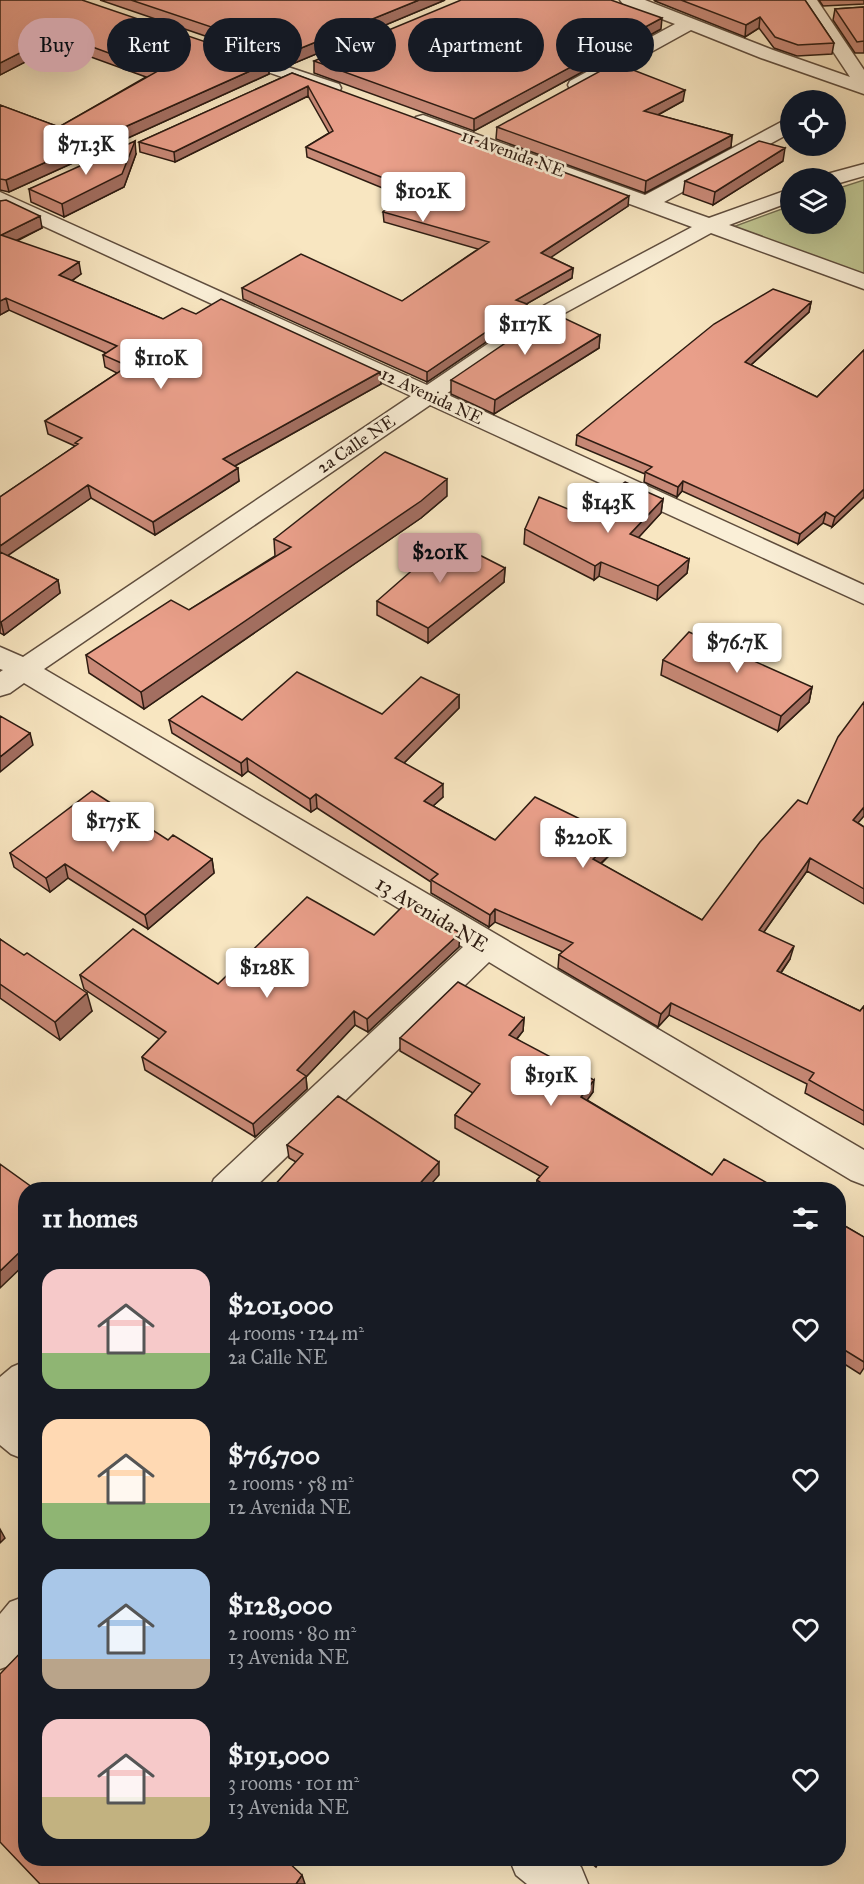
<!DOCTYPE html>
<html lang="en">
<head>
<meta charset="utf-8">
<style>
	:root { --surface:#171b24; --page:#20242c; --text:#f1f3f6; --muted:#9ea1a6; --accent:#c59692 }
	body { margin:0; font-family:"IM FELL Great Primer",serif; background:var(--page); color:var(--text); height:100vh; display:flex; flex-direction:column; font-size:22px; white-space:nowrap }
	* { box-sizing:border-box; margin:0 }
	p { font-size:20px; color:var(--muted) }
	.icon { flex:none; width:33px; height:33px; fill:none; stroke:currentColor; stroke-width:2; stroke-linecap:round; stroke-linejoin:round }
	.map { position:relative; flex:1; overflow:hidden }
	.details { position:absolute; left:18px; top:1182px; width:828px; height:684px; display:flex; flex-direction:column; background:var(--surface); border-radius:24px; box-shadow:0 6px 24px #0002 }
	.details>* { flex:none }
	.banner { position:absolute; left:18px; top:18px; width:828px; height:54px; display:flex; gap:12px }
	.tools { position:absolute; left:780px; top:90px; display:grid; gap:12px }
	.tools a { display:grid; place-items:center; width:66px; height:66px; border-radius:50%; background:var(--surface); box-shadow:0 6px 24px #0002; font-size:30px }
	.price { position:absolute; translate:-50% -51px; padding:0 14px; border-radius:6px; background:#fff; color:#222; font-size:20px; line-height:39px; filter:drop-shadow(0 2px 3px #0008) }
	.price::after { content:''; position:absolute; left:50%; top:36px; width:18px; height:14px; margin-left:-9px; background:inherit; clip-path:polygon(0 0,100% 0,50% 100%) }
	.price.current { background:var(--accent); color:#111 }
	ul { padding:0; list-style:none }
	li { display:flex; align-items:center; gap:18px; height:150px; padding:0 24px }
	li span { display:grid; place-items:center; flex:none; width:168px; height:120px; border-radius:18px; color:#555 }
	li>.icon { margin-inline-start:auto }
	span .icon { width:72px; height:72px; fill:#fffc; stroke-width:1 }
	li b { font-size:26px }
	h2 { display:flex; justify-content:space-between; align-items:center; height:72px; padding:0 24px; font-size:26px }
	.pill { padding:0 21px; border-radius:27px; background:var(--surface); box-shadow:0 6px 24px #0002; font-size:21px; line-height:54px }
	.pill.current { background:var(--accent); color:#111 }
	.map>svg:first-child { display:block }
	.green { fill:#bfc491; stroke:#767052; stroke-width:1.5 }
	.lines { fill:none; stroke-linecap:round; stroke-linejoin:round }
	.minor-casing { stroke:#604e3e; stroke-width:3 }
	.minor { fill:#faefd7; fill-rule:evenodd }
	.wall { fill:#c88977; stroke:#2e1c12; stroke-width:1.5 }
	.shaded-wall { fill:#a36f61; stroke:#2e1c12; stroke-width:1.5 }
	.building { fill:#e99f8a; stroke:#2e1c12; stroke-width:1.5 }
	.labels { text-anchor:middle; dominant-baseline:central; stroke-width:5; stroke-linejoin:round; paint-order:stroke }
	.far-street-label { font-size:18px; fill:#2e1c12; stroke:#faefd7 }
	.street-label { font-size:21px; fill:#2e1c12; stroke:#faefd7 }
</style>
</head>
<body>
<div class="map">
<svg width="864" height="1884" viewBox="0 0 864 1884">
	<rect width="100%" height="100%" fill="#f8e6c1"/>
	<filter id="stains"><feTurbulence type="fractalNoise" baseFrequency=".00333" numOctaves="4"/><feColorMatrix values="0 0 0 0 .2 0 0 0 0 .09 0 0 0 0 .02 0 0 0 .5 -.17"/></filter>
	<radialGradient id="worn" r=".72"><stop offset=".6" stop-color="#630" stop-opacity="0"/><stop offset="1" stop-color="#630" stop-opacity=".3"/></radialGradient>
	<path class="green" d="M864 180V281L722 231 790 206V224H836V189Z"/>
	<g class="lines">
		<g class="minor-casing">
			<path id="minor" d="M620 0H645L773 50 850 77 799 0H817L864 70V94L761 58 691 30 584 89H570L568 85 570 81 675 24 623 4Z
				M225 46 339 84 341 88 339 92H325L219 55 216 51 219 47Z
				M423 115 645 195 783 121 790 119V133L664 202 709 218 790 189V202L729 225 864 274V289L711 233 561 315 446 394 864 585V604L430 405 44 669 864 1150V1185L851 1180 489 962 252 1190H209L214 1179 463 947 24 683 10 693 0 696V672L3 670 0 669V647L23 657 411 396 0 206V192L427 385 545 305 692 227 416 125 413 121 416 117Z
				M864 164V176L836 184V178H824L827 174Z
				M26 1361V1407L22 1411 26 1414V1460L11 1454 0 1445V1377L12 1367Z
				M26 1596V1652L16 1663 0 1669V1614L10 1602Z
				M509 1858H571L581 1867 588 1884H527L516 1875Z"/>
		</g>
		<use href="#minor" class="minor"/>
	</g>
	<path class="wall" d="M0 0 268 63 269 74 9 192 0 190V105L59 127 146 77 58 45 0 75Z
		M100 0H445L290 65Z
		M654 0H805L834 43 832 54 797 56 774 48 759 28 745 37 655 1Z
		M819 0H864V4L823 6Z
		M864 7V53H855L833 20 835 9Z
		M661 29 474 131 314 73V61Z
		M292 73 628 206 550 257 573 268 572 278 526 304V315L427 382 243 299 242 288 402 301 478 249 384 222 383 212 402 196 307 157 306 147 329 133 308 96 175 162 140 152 139 142Z
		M683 101 658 115 732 135 731 147 645 193 496 139 497 127Z
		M136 154 124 187 64 217 31 202 29 189Z
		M783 161 713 205 683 194 685 181Z
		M0 201 42 228 17 241 81 274 72 281 163 319 196 314 381 384 235 466 239 481 155 535 91 498 7 555 58 580 60 593 4 635 0 633V497L75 446 48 434 45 421 117 373 105 367 103 355 106 353 9 310 0 315Z
		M811 302 809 312 751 365 817 397 864 350V497L832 527 823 523 798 544 682 491 677 497 644 482 645 474 576 445 577 435Z
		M600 335 599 348 494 414 451 394V380Z
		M447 496 421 518 144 709 89 673 86 655 189 610 275 556 274 539Z
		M663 499 661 513 638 538 689 559 687 573 657 600 599 576 594 580 524 544 525 529 580 514Z
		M505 568 504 582 428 643 377 615V601Z
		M663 660 812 687 809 702 778 731 661 675Z
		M459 695V708L404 763 443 797 433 806 495 840 617 837 615 850 601 864 702 920 807 804 858 823 864 827V904L807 871 764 932 790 959 781 973 860 1011 864 1006V1125L805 1093 807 1084 669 1015 658 1027 558 968 559 955 563 952 495 922 489 927 431 893V882L317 808 311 812 248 771 242 776 172 733 169 720H242L382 714Z
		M168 840 212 859 214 873 148 929 68 878 50 892 14 867 10 853Z
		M374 935 459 947 368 1032 355 1025 306 1077 307 1089 255 1137 145 1070 142 1057 159 1039 84 989 80 975 218 984Z
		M0 939 92 1011 60 1040 0 998Z
		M524 1018 523 1031 517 1039 593 1092 587 1100 712 1175 780 1190H536L537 1180 540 1176 455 1128V1115L473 1093 400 1051V1038Z
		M287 1145 439 1175 296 1162 289 1158Z
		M838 1222 864 1237V1368L860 1374 838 1360Z
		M585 1858H601L596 1867Z"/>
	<path class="shaded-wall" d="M419 0H445L290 65 289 53Z
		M760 17 759 28 745 37 746 25Z
		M662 18 661 29 474 131V119Z
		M57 34 58 45 0 75V63Z
		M268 63 269 74 9 192 6 180Z
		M308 86V96L175 162 174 152Z
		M685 90 683 101 643 123 644 111Z
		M732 135 731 147 645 193 646 181Z
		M135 141 136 154 124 187 64 217 62 204Z
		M785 148 783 161 713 205 715 192Z
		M629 196 628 206 541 264V253Z
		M40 216 42 228 3 247 1 235Z
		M79 262 81 274 61 288 59 275Z
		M573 268 572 278 516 310V300Z
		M6 298 9 310 0 315V301Z
		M811 302 809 312 743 372 745 362Z
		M527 304 526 315 427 382V372Z
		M600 335 599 348 494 414 495 400Z
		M380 372 381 384 224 472 223 459Z
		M238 468 239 481 155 535 153 522Z
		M447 479V496L421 518 144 709 141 692Z
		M683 481 682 491 677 497 678 487Z
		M88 485 91 498 0 561V546Z
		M864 489V497L832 527 835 517Z
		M663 499 661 513 628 549 630 534Z
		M826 512 823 523 798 544 800 534Z
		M689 559 687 573 657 600 658 586Z
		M601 562 599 576 594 580 595 566Z
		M505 568 504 582 428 643V628Z
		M58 580 60 593 4 635 1 622Z
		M812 687 809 702 778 731 781 716Z
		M459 695V708L396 771 395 758Z
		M30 733 33 745 0 772V757Z
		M247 758 248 771 242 776 241 763Z
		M443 784V797L424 814V801Z
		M316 794 317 808 311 812 310 799Z
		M864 807V816L849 833 853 820Z
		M617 837 615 850 591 872 593 859Z
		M810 858 807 871 756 943 759 930Z
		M212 859 214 873 148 929 145 915Z
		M65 864 68 878 50 892 46 878Z
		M495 909V922L489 927 490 915Z
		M460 933 459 947 368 1032 367 1019Z
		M794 946 790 959 773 984 777 971Z
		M87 993 92 1011 60 1040 55 1022Z
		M671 1003 669 1015 658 1027 661 1014Z
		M354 1011 355 1025 306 1077 307 1089 255 1137 253 1124 297 1070Z
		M524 1018 523 1031 509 1048V1035Z
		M594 1080 593 1092 580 1110 581 1097Z
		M439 1162V1175L426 1190H414Z
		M26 1246V1263L0 1288V1271Z
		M0 1529 5 1538 0 1543Z
		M302 1875 305 1884H296Z"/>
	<path class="building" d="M0 0H82L268 63 6 180 0 179V105L59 127 158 71 57 34 0 63Z
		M131 0H419L289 53Z
		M461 0H611L662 18 474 119 314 61Z
		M681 0H805L834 43 798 45 775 37 760 17 746 25Z
		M864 7V41L857 42 835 9Z
		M615 63 685 90 644 111 732 135 646 181 497 127Z
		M292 73 629 196 541 253 573 268 516 300 527 304 427 372 242 288 301 254 402 301 489 242 383 212 411 189 306 147 333 131 308 86 174 152 139 142Z
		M135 141 122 174 62 204 29 189Z
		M759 141 785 148 715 192 685 181Z
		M6 200 40 216 1 235 79 262 59 275 163 319 182 308 196 314 221 299 380 372 223 459 238 468 153 522 88 485 0 546V497L78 444 75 443 82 438 45 421 128 366 103 355 117 346 6 298 0 301V201Z
		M773 289 811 302 745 362 817 397 864 350V489L835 517 826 512 800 534 683 481 678 487 645 472 652 467 577 435 714 324Z
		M551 312 600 335 495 400 451 380Z
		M385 452 447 479 421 501 141 692 86 655 171 600 189 610 291 547 274 539Z
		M625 482 663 499 630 534 689 559 658 586 601 562 595 566 525 529 539 497 580 514Z
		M448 539 505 568 428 628 377 601Z
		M0 552 58 580 1 622H0Z
		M689 632 812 687 781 716 663 660Z
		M297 672 382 714 421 677 459 695 395 758 443 784 424 801 495 840 535 797 617 837 593 859 702 920 760 842 798 800 807 804 838 737 864 702V807L853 820 864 827V889L810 858 759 930 794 946 777 971 860 1011 864 1006V1111L809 1080 814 1073 671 1003 661 1014 559 955 573 943 495 909 490 915 431 880 438 874 316 794 310 799 247 758 241 763 169 720 202 696 242 720Z
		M0 716 30 733 0 757Z
		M92 791 168 840 173 835 212 859 145 915 65 864 46 878 10 853Z
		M307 897 374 935 407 902 460 933 367 1019 354 1011 297 1070 306 1076 253 1124 142 1057 166 1032 80 975 133 929 218 984Z
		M0 939 24 955 27 953 87 993 55 1022 0 984Z
		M458 982 524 1018 509 1035 594 1080 581 1097 712 1175 724 1159 780 1190H552L537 1180 548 1167 455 1115 480 1084 400 1038Z
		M338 1096 439 1162 414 1190H270L303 1154 287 1145Z
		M0 1164 36 1190H26V1246L0 1271Z
		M838 1222 864 1237V1362L838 1346Z
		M26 1647V1858H284L302 1875 296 1884H40L0 1842V1674Z"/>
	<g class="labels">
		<g class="far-street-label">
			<text transform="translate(513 153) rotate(20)">11 Avenida NE</text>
			<text transform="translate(432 396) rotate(25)">12 Avenida NE</text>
			<text transform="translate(356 444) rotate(-34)">2a Calle NE</text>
		</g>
		<g class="street-label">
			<text transform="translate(432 914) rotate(31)">13 Avenida NE</text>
		</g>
	</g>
	<rect width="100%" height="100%" filter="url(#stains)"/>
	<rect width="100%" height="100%" fill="url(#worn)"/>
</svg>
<div class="tools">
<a><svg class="icon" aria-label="locate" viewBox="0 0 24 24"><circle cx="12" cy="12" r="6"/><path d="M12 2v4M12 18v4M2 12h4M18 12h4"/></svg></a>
<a><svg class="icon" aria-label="layers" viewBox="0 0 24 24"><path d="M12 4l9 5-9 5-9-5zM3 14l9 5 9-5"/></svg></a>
</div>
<b class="price" style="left:86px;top:176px">$71.3K</b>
<b class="price" style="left:423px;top:223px">$102K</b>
<b class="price" style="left:525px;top:356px">$117K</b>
<b class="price" style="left:161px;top:390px">$110K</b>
<b class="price" style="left:608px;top:534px">$143K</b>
<b class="price current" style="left:440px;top:584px">$201K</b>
<b class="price" style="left:737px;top:674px">$76.7K</b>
<b class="price" style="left:113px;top:853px">$175K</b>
<b class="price" style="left:583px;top:869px">$220K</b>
<b class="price" style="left:267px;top:999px">$128K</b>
<b class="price" style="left:551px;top:1107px">$191K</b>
<div class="banner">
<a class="pill current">Buy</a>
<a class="pill">Rent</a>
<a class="pill">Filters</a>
<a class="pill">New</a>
<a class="pill">Apartment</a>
<a class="pill">House</a>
</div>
<section class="details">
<h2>11 homes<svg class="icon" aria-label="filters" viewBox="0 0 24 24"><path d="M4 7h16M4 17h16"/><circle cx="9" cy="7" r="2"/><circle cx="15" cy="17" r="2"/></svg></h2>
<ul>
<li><span style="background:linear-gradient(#f6c9c9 70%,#8fb573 0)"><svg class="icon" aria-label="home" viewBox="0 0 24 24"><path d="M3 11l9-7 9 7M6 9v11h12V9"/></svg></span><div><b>$201,000</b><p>4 rooms · 124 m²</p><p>2a Calle NE</p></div><svg class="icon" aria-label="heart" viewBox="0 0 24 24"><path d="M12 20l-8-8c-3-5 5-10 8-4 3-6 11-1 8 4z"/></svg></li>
<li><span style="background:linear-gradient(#ffd9b3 70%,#8fb573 0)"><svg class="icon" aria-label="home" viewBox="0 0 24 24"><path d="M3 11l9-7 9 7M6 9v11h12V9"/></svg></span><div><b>$76,700</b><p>2 rooms · 58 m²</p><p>12 Avenida NE</p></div><svg class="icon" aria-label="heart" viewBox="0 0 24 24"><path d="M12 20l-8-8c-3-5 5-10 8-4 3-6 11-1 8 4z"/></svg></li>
<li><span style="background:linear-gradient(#a9c7e8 75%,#b9a48a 0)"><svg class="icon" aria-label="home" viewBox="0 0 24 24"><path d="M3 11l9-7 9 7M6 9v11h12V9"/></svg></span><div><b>$128,000</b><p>2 rooms · 80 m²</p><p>13 Avenida NE</p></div><svg class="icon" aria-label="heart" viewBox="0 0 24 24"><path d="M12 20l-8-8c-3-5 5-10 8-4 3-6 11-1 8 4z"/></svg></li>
<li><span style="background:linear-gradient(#f6c9c9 65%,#c2b280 0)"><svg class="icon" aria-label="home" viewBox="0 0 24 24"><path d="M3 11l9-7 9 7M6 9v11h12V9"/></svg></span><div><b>$191,000</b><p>3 rooms · 101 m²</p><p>13 Avenida NE</p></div><svg class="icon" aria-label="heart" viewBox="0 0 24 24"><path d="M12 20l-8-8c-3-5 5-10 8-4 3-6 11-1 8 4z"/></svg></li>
</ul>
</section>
</div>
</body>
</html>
